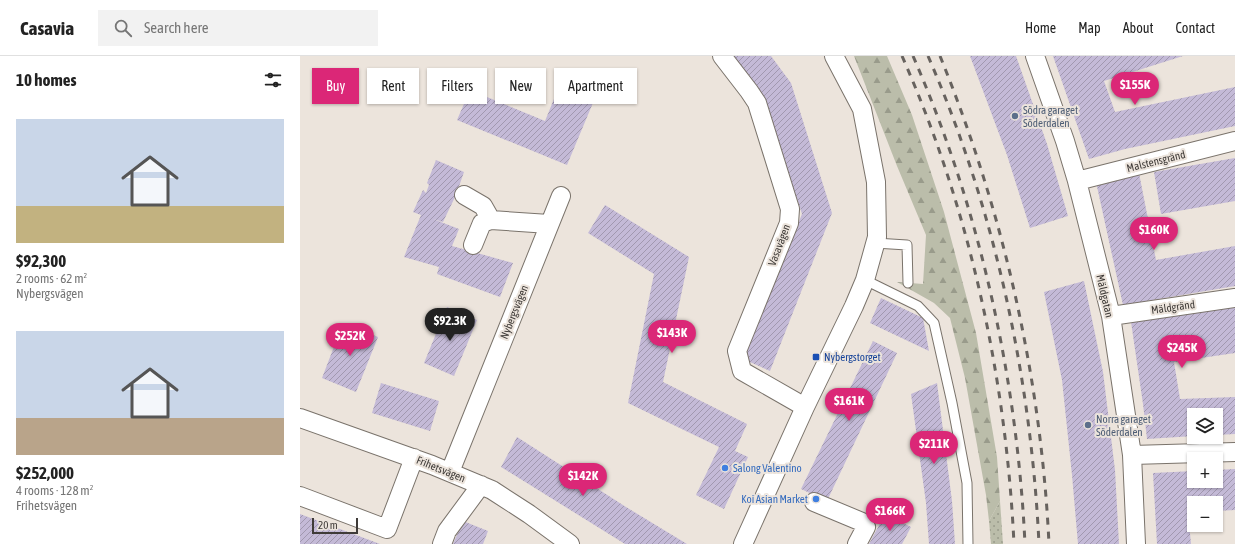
<!DOCTYPE html>
<html lang="en">
<head>
<meta charset="utf-8">
<style>
	:root { --surface:#fff; --page:#f2f2f2; --text:#222; --muted:#767676; --line:#e0e0e0; --accent:#db2777 }
	body { margin:0; font-family:"Asap Condensed",sans-serif; background:var(--page); color:var(--text); height:100vh; display:flex; flex-direction:column; font-size:15px; white-space:nowrap }
	* { box-sizing:border-box; margin:0 }
	p { font-size:13px; color:var(--muted) }
	.icon { flex:none; width:22px; height:22px; fill:none; stroke:currentColor; stroke-width:2; stroke-linecap:round; stroke-linejoin:round }
	.map { position:relative; flex:1; overflow:hidden }
	.details { display:flex; flex-direction:column; background:var(--surface); width:300px }
	.details>* { flex:none }
	.guide { position:absolute; left:12px; top:12px; width:380px; height:36px; display:flex; gap:8px }
	.buttons { position:absolute; left:887px; top:352px; display:grid; gap:8px }
	.buttons a { display:grid; place-items:center; width:36px; height:36px; border-radius:0px; background:var(--surface); box-shadow:0 1px 3px #0004; font-size:20px }
	.scale { position:absolute; left:12px; bottom:10px; width:46px; box-sizing:border-box; padding-left:4px; border:2px solid #3f3b38; border-top:0; font-size:11px; line-height:14px; white-space:nowrap; color:#3f3b38; -webkit-text-stroke:3px #ece4dc; paint-order:stroke }
	.price { position:absolute; translate:-50% -34px; padding:0 9px; border-radius:14px; background:var(--accent); color:#fff; font-size:13px; line-height:26px; filter:drop-shadow(0 1px 2px #0008) }
	.price::after { content:''; position:absolute; left:50%; top:24px; width:12px; height:9px; margin-left:-6px; background:inherit; clip-path:polygon(0 0,100% 0,50% 100%) }
	.price.selected { background:#222; color:#fff }
	ul { padding:0; list-style:none }
	li { display:grid; align-content:center; gap:8px; height:212px; padding:0 16px }
	li span { display:grid; place-items:center; height:124px; border-radius:0px; color:#555 }
	li>.icon { margin-inline-start:auto }
	span .icon { width:72px; height:72px; fill:#fffc; stroke-width:1 }
	li b { font-size:17px }
	h2 { display:flex; justify-content:space-between; align-items:center; height:48px; padding:0 16px; font-size:17px }
	.tag { padding:0 14px; border-radius:0px; background:var(--surface); box-shadow:0 1px 3px #0004; font-size:14px; line-height:36px }
	.tag.selected { background:var(--accent); color:#fff }
	header { display:flex; align-items:center; gap:24px; box-sizing:border-box; height:56px; padding:0 20px; background:var(--surface); border-bottom:1px solid var(--line) }
	header strong { font-size:19px }
	nav { display:flex; gap:22px; margin-inline-start:auto; font-size:14px }
	.search { width:280px; height:36px; background:var(--page); display:flex; align-items:center; gap:10px; box-sizing:border-box; padding:0 14px; border-radius:0px; color:var(--muted); font-size:15px }
	main { display:flex; flex:1; min-height:0 }
	.map>svg:first-child { display:block }
	.grass { fill:url(#grass-dots) }
	.forest { fill:url(#forest-firs) }
	.building { fill:url(#building-hatch) }
	.lines { fill:none; stroke-linecap:round; stroke-linejoin:round }
	.lane-casing { stroke:#7a736b; stroke-width:11 }
	.street-casing { stroke:#7a736b; stroke-width:20 }
	.lane { stroke:#fff; stroke-width:9 }
	.street { stroke:#fff; stroke-width:18 }
	.rail { stroke:#67625e; stroke-width:3; stroke-dasharray:7 7; stroke-linecap:butt }
	.service-dot { fill:#5c6f8a; stroke:#ece4dc; stroke-width:1.5 }
	.transit-dot { fill:#1a4fb4; stroke:#ece4dc; stroke-width:1.5 }
	.shop-dot { fill:#3f7fe0; stroke:#ece4dc; stroke-width:1.5 }
	.labels { text-anchor:middle; dominant-baseline:central; stroke-width:4; stroke-linejoin:round; paint-order:stroke }
	.service-label { font-size:11px; fill:#4e5e75; stroke:#ece4dc; text-anchor:start }
	.street-label { font-size:11px; fill:#3f3b38; stroke:#ece4dc }
	.transit-label { font-size:11px; fill:#164399; stroke:#ece4dc; text-anchor:start }
	.shop-label { font-size:11px; fill:#366cbe; stroke:#ece4dc; text-anchor:start }
</style>
</head>
<body>
<header>
<strong>Casavia</strong>
<div class="search"><svg class="icon" aria-label="search" viewBox="0 0 24 24"><circle cx="10" cy="10" r="6"/><path d="M15 15l6 6"/></svg>Search here</div>
<nav><a>Home</a><a>Map</a><a>About</a><a>Contact</a></nav>
</header>
<main>
<section class="details">
<h2>10 homes<svg class="icon" aria-label="filters" viewBox="0 0 24 24"><path d="M4 7h16M4 17h16"/><circle cx="9" cy="7" r="2"/><circle cx="15" cy="17" r="2"/></svg></h2>
<ul>
<li><span style="background:linear-gradient(#c9d6e8 70%,#c2b280 0)"><svg class="icon" aria-label="home" viewBox="0 0 24 24"><path d="M3 11l9-7 9 7M6 9v11h12V9"/></svg></span><div><b>$92,300</b><p>2 rooms · 62 m²</p><p>Nybergsvägen</p></div></li>
<li><span style="background:linear-gradient(#c9d6e8 70%,#b9a48a 0)"><svg class="icon" aria-label="home" viewBox="0 0 24 24"><path d="M3 11l9-7 9 7M6 9v11h12V9"/></svg></span><div><b>$252,000</b><p>4 rooms · 128 m²</p><p>Frihetsvägen</p></div></li>
</ul>
</section>
<div class="map">
<svg width="935" height="488" viewBox="0 0 935 488">
	<defs>
		<pattern id="grass-dots" width="8" height="8" patternUnits="userSpaceOnUse"><rect width="8" height="8" fill="#bbbdaa"/><path d="M2 2h.1M6 6h.1" fill="none" stroke="#999b8b" stroke-width="1.8" stroke-linecap="round"/></pattern>
		<pattern id="forest-firs" width="22" height="20" patternUnits="userSpaceOnUse"><rect width="22" height="20" fill="#bbbdaa"/><path d="M5 1l3.5 6h-7zM16 11l3.5 6h-7z" fill="#999b8b"/></pattern>
		<pattern id="building-hatch" width="6" height="6" patternUnits="userSpaceOnUse"><rect width="6" height="6" fill="#c4bad7"/><path d="M-1 1l2-2M0 6l6-6M5 7l2-2" fill="none" stroke="#a198af"/></pattern>
	</defs>
	<rect width="100%" height="100%" fill="#ece4dc"/>
	<path class="grass" d="M700 445 703 488H691L689 465Z"/>
	<path class="forest" d="M554 0H587L612 59 644 156 676 277 697 401 700 445 689 465 686 439 665 322 650 262 634 247 597 226 623 228 626 179 597 110Z"/>
	<path class="building" d="M432 0H471L491 27 532 157 470 315 443 303 502 158 463 41Z
		M670 0H716L747 88 768 160 730 172 707 99Z
		M753 0H883L804 25 815 56 935 31V70L825 93 789 103Z
		M265 16 300 30 267 109 157 64 170 34 245 65Z
		M935 102V145L861 158 854 116Z
		M136 104 164 116 156 139 143 166 133 163 159 173 152 190 213 207 200 241 137 218 139 211 104 201 121 159 113 156 123 134 126 137 129 129 127 127Z
		M839 117 856 204 935 190V230L823 249 796 126Z
		M305 149 389 201 363 326 447 368 435 395 448 401 424 453 396 439 419 391 328 347 354 218 288 177Z
		M784 225 803 316 815 414 819 488H778L772 419 762 324 744 236Z
		M581 242 623 262 629 295 570 267Z
		M935 249V297L874 306 880 343 935 341V378L916 379V359H894V380L847 383 843 348 831 266Z
		M147 251 177 264 154 320 124 307Z
		M43 267 78 281 56 336 22 322Z
		M573 285 597 297 527 445 501 433Z
		M81 327 139 345 130 375 72 357Z
		M637 327 652 445 655 488H629L626 447 611 338Z
		M217 381 326 451 387 488H325L243 437 201 411Z
		M935 413V454L916 455V447H894V456H888L891 488H857L853 417 894 415V425H916V414Z
		M0 458 80 488H0Z
		M585 458 611 471 602 488H569Z
		M163 465 188 475 183 488H153Z"/>
	<g class="lines">
		<g class="lane-casing">
			<path id="lane" d="M575 187 607 189 608 227
				M565 224 618 250 634 267 652 347 667 427 668 488"/>
		</g>
		<g class="street-casing">
			<path id="street" d="M422 0 449 35 457 47 490 153 489 167 437 295 442 315 505 351
				M735 0 765 85 777 125 811 260 832 399 836 488
				M777 125 935 85
				M164 139 183 150 191 164 249 168
				M173 189 182 167 191 164
				M811 260 935 242
				M0 362 132 409 192 434 229 458 270 488
				M832 399 935 396
				M150 416 261 140
				M0 440 87 473 114 402
				M514 446 562 466 566 471 557 488
				M142 488 147 475 181 429
				M443 488 505 351 554 250 565 224 577 181 576 126 562 53 534 0"/>
		</g>
		<use href="#lane" class="lane"/>
		<use href="#street" class="street"/>
		<path class="rail" d="M602 0C670 154 706 321 714 488
			M613 0C680 154 717 321 725 488
			M628 0C695 154 731 321 739 488
			M640 0C703 155 741 320 749 488"/>
	</g>
	<g class="service-dot">
		<circle cx="715" cy="60" r="4"/>
		<circle cx="788" cy="369" r="4"/>
	</g>
	<rect class="transit-dot" x="512" y="297" width="8" height="8" rx="2"/>
	<g class="shop-dot">
		<circle cx="425" cy="412" r="4"/>
		<circle cx="516" cy="443" r="4"/>
	</g>
	<g class="labels">
		<g class="service-label">
			<text x="723" y="54">Södra garaget<tspan x="723" dy="13">Söderdalen</tspan></text>
			<text x="796" y="363">Norra garaget<tspan x="796" dy="13">Söderdalen</tspan></text>
		</g>
		<g class="street-label">
			<text transform="translate(856 105) rotate(-14)">Malstensgränd</text>
			<text transform="translate(479 189) rotate(-69)">Vasavägen</text>
			<text transform="translate(805 240) rotate(77)">Mäldgatan</text>
			<text transform="translate(873 251) rotate(-8)">Mäldgränd</text>
			<text transform="translate(214 256) rotate(-68)">Nybergsvägen</text>
			<text transform="translate(141 413) rotate(22)">Frihetsvägen</text>
		</g>
		<g class="transit-label">
			<text x="524" y="301">Nybergstorget</text>
		</g>
		<g class="shop-label">
			<text x="433" y="412">Salong Valentino</text>
			<text x="508" y="443" text-anchor="end">Koi Asian Market</text>
		</g>
	</g>
</svg>
<div class="buttons">
<a><svg class="icon" aria-label="layers" viewBox="0 0 24 24"><path d="M12 4l9 5-9 5-9-5zM3 14l9 5 9-5"/></svg></a>
<a>+</a>
<a>−</a>
</div>
<div class="scale">20 m</div>
<b class="price" style="left:835px;top:50px">$155K</b>
<b class="price" style="left:854px;top:195px">$160K</b>
<b class="price selected" style="left:150px;top:286px">$92.3K</b>
<b class="price" style="left:372px;top:298px">$143K</b>
<b class="price" style="left:50px;top:301px">$252K</b>
<b class="price" style="left:882px;top:313px">$245K</b>
<b class="price" style="left:549px;top:366px">$161K</b>
<b class="price" style="left:634px;top:409px">$211K</b>
<b class="price" style="left:283px;top:441px">$142K</b>
<b class="price" style="left:590px;top:476px">$166K</b>
<div class="guide">
<a class="tag selected">Buy</a>
<a class="tag">Rent</a>
<a class="tag">Filters</a>
<a class="tag">New</a>
<a class="tag">Apartment</a>
</div>
</div>
</main>
</body>
</html>
